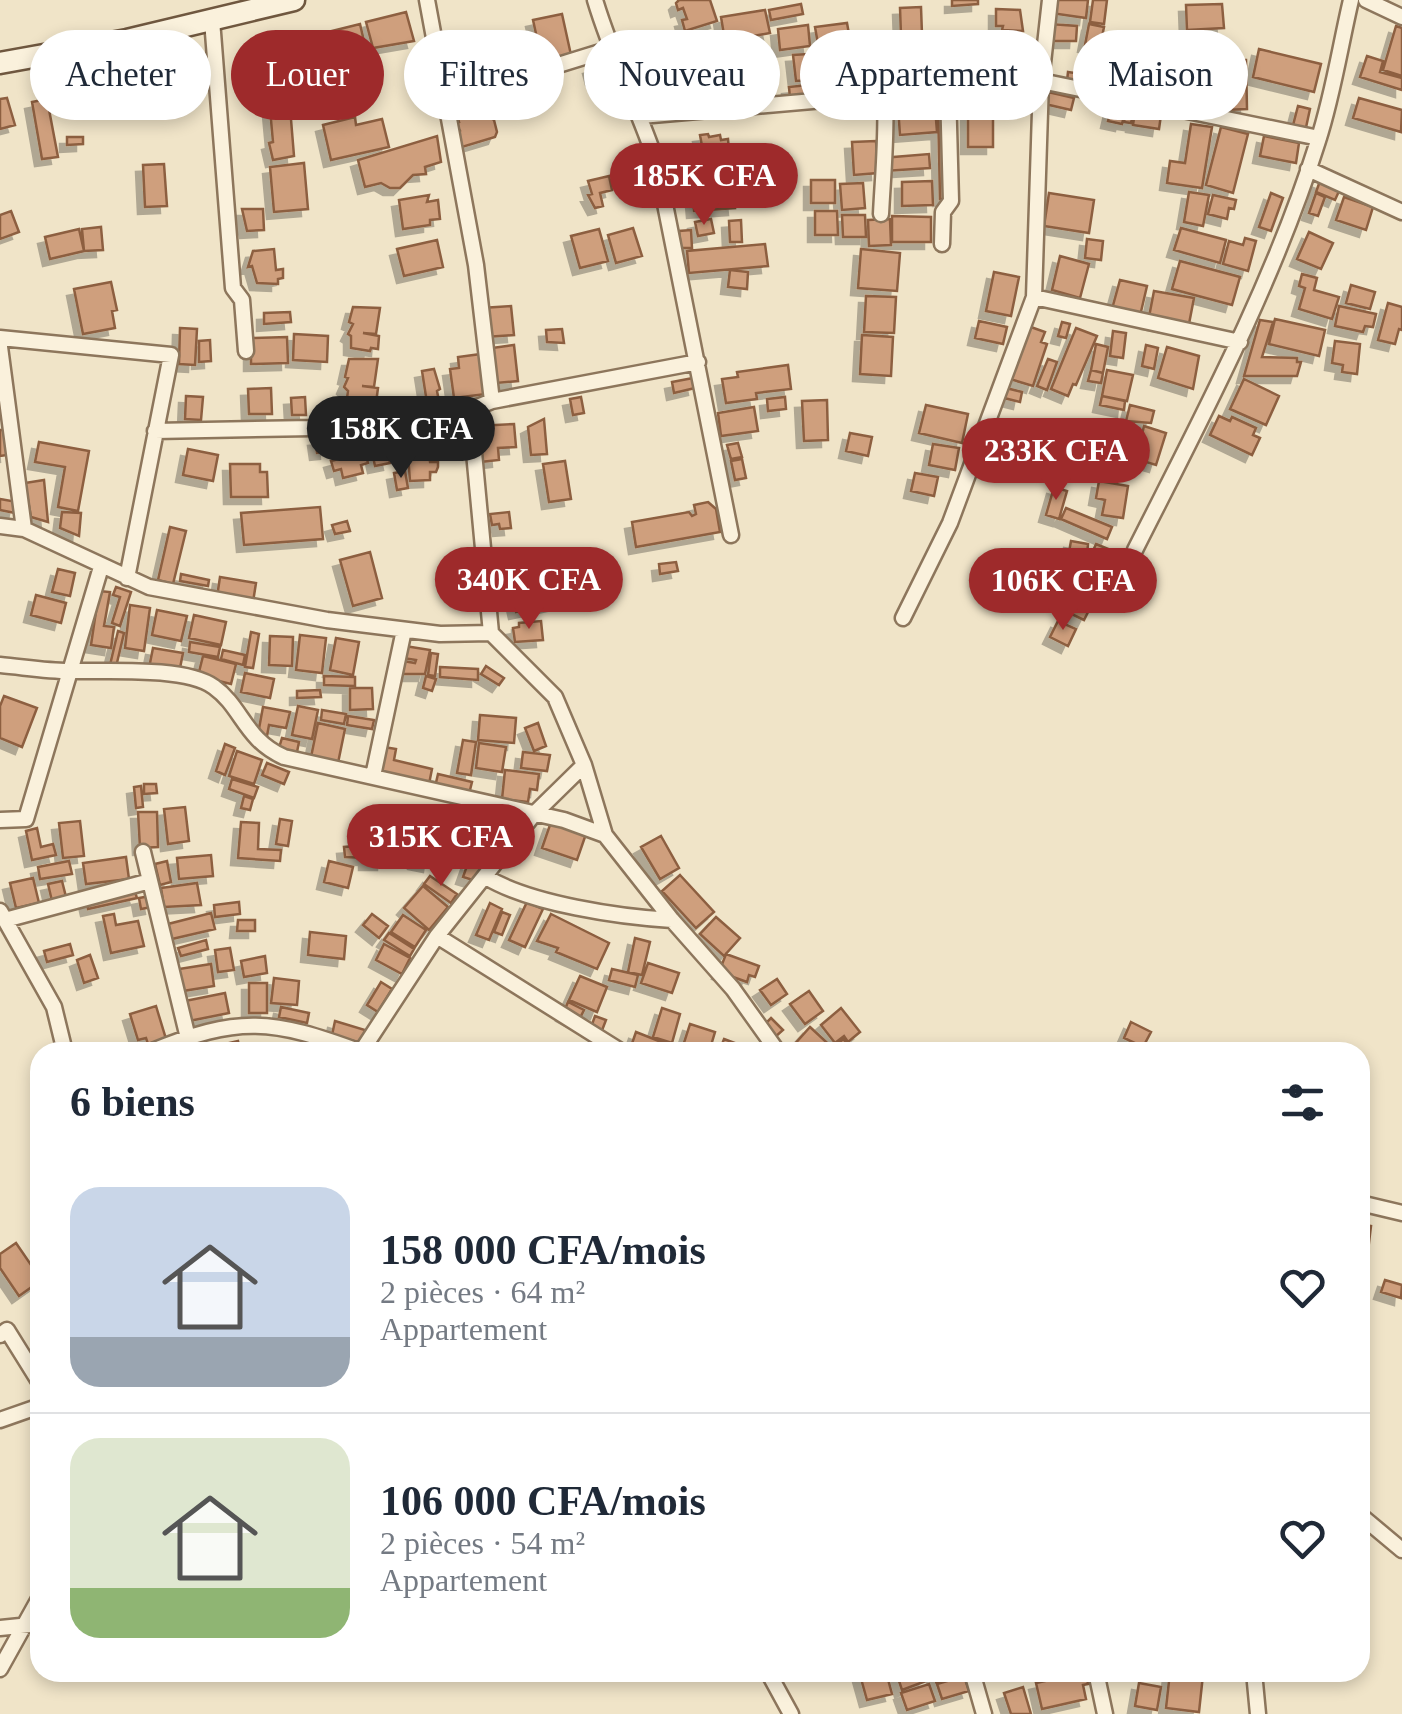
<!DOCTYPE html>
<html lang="fr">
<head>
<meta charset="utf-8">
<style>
	:root { --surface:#fff; --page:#f2f2f3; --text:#1f2937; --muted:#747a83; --line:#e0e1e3; --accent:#9e2a2b }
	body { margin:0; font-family:Georgia,serif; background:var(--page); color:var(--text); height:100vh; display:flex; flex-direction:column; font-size:38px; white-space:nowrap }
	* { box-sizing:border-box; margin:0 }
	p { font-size:32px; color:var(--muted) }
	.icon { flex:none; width:55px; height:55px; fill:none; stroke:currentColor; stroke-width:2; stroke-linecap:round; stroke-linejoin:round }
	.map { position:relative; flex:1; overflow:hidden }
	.sheet { position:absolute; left:30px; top:1042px; width:1340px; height:640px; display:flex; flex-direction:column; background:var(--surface); border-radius:30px; box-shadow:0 5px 15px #0003 }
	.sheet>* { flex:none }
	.banner { position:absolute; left:30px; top:30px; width:1342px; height:90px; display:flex; gap:20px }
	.price { position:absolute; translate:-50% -85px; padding:0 22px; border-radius:35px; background:var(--accent); color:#fff; font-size:32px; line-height:65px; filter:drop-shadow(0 2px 5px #0008) }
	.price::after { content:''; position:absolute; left:50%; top:60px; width:30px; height:22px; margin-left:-15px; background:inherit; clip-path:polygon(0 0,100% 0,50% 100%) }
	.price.active { background:#222; color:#fff }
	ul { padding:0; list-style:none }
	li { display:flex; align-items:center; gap:30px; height:250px; padding:0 40px }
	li+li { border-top:2px solid var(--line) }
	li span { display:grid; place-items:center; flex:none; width:280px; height:200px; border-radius:30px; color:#555 }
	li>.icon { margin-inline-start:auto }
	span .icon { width:120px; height:120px; fill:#fffc; stroke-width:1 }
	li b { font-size:42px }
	h2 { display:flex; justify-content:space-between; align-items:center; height:120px; padding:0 40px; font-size:42px }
	.pill { padding:0 35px; border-radius:45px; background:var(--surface); box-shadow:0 5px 15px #0003; font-size:35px; line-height:90px }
	.pill.active { background:var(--accent); color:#fff }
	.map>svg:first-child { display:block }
	.building { fill:#cf9f7d; stroke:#8d5f41; stroke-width:2.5; filter:url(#shadow) }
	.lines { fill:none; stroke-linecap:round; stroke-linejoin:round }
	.street-casing { stroke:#8d765c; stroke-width:19 }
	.secondary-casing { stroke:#6f573f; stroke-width:25 }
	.street { stroke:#faf1dc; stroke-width:14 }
	.secondary { stroke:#faf1dc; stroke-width:20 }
</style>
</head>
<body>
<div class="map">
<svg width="1402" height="1714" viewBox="0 0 1402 1714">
	<defs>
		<filter id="shadow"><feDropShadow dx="-7" dy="7" stdDeviation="0" flood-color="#0004"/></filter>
	</defs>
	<rect width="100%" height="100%" fill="#f0e4c8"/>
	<path class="building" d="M679 0H710L717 21 685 31 682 20 687 19 683 8 678 10 676 3Z
		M952 0H978V4L952 6Z
		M1053 0H1088L1086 18 1051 13Z
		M1093 0H1107L1104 24 1090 22Z
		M801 4 803 14 771 20 769 10Z
		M1222 4 1224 28 1187 30 1186 5Z
		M921 7 923 61 902 62 900 8Z
		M996 9 1020 10 1023 31 1002 30 1003 26H996Z
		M765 10 770 33 725 41 721 17Z
		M406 12 414 41 373 48 366 22Z
		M562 14 571 55 542 61 533 20Z
		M847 23 851 45 819 50 815 27Z
		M360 24 366 50 359 49 361 53 332 61 331 58 326 59 320 34Z
		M1050 24 1077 26 1076 41H1050Z
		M1089 24 1104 27 1100 47 1085 45Z
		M808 25 810 46 780 50 778 29Z
		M1396 26 1402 28V76L1383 70Z
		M476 35 482 77 451 85 444 40Z
		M1107 40 1145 46 1142 65 1104 60Z
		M1259 49 1321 64 1314 92 1253 77Z
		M808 54 811 80 796 81 793 55Z
		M1367 56 1383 61 1380 72 1402 78V90L1360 77Z
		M839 59 841 78 830 79 828 60Z
		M1223 60H1246L1247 109 1224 110Z
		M607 63 610 74 593 78 590 67Z
		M1100 63 1113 64 1109 88 1097 86Z
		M290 66V92L263 96V86H257L256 67Z
		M1124 66 1142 70 1137 96 1120 92Z
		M1149 66 1206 78 1201 98 1144 87Z
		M704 69 709 94 677 101 671 77Z
		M1068 72 1095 76 1094 84 1067 81Z
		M201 77 203 95 179 98 177 89 186 88 185 79Z
		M817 84 818 95 790 98 789 87Z
		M1048 92 1074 98 1071 110 1045 104Z
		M934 94 937 132 900 135 898 107 914 106V95Z
		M7 98 15 125 0 129V99Z
		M1359 98 1402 110 1401 132 1353 118Z
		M47 99 58 157 42 159 32 102Z
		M480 100 485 115 494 120 497 132 495 137 462 147 459 145 457 135 460 131 455 123 459 122 455 108Z
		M938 104H947L950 199H940Z
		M1112 104 1126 108 1122 124 1108 121Z
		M1298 106 1310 109 1305 132 1292 129Z
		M290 107 294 156 273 160 269 143 273 142 270 109Z
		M1127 107 1135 108 1131 123 1124 122Z
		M1135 111 1161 115 1159 129 1133 125Z
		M968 114H993V147H968Z
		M355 117 356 125 382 119 389 147 331 160 323 125Z
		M1191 124 1212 127 1202 188 1167 183 1170 161 1185 163Z
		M1221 127 1248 134 1233 193 1206 185Z
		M708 134 709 137 720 135 721 140 728 139 730 163 706 168 700 135Z
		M437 136 441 162 425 167 426 174 413 175 400 188H390L381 183 365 187 358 160Z
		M1264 136 1299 143 1296 163 1260 156Z
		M67 137H83V144L67 145Z
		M876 141 878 173 854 175 852 142Z
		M929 154 930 168 884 171 882 158Z
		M304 163 308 209 274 212 270 167Z
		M164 164 167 206 145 207 143 165Z
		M609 176 612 190 600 193 603 206 595 208 588 195 592 194 588 181Z
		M732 179 735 208 694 211 692 187 704 186 703 181Z
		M811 180H835V203H811Z
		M932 181 933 205 902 206V182Z
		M1320 181 1340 189 1335 200 1316 192Z
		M863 183 865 208 842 210 840 184Z
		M1189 192 1209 195 1203 226 1184 222Z
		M1049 193 1094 200 1089 233 1044 226Z
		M1271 193 1283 198 1271 231 1259 227Z
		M1316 193 1325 197 1318 216 1309 213Z
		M429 195 427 202 438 200 440 219 430 220V225L403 229 399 200Z
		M1213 195 1236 200 1234 209 1229 208 1227 219 1208 214Z
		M1344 197 1373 207 1366 230 1336 220Z
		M242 209H263L264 230 247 231Z
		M11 211 19 232 0 239V215Z
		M815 211H837L838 235H815Z
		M842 215H865L866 237H843Z
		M892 216 931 217V242H892Z
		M711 219 714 233 698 236 695 222Z
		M890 219 891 245 869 246 868 220Z
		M741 220 742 242H730L729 221Z
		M101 227 103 250 84 251 82 229Z
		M633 228 642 256 616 263 608 235Z
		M1181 228 1226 240 1220 263 1174 250Z
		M79 229 84 251 50 259 45 237Z
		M599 229 608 261 580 268 571 236Z
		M691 230 692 248H681L679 231Z
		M1309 232 1333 243 1321 269 1297 259Z
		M1245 238 1256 241 1248 271 1223 264 1229 241 1243 245Z
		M1087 239 1103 241 1101 260 1085 258Z
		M437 240 443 267 404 276 397 249Z
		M765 244 768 266 689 273 687 251Z
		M274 249 276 270 283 269V278L278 279V284L257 283 252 266 248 267 253 251Z
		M861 249 900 253 897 291 858 288Z
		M1060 256 1089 264 1080 298 1052 290Z
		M1180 261 1240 277 1232 305 1172 289Z
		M730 270 748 272 747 289 728 287Z
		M994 272 1019 277 1011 316 986 311Z
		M1302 274 1317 278 1314 290 1339 297 1332 319 1299 309 1305 288 1299 286Z
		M1120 280 1147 286 1140 316 1112 309Z
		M111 282 117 310 112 311 115 328 83 334 74 289Z
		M1351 285 1375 292 1370 309 1346 303Z
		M1154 291 1194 298 1188 329 1148 322Z
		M866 296 896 297 894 333 864 332Z
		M1388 303 1402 307V330L1399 329 1395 344 1378 340Z
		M511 306 514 335 485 337 482 308Z
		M1339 306 1376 314 1373 327 1365 326 1363 332 1335 326Z
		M353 307 380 308 376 334 363 333 379 336 378 349 371 348 370 351 351 348V336L348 334 353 324 349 322Z
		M290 312 291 322 264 324V313Z
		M1275 319 1325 330 1319 356 1269 344Z
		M1260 320 1273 322 1262 357 1297 358V362H1301L1297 376H1244Z
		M979 321 1007 327 1003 344 975 338Z
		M1062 322 1070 324 1066 338 1058 336Z
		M1028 326 1045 332 1041 342 1047 344 1033 386 1010 379Z
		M180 328 197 329 195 365 179 364Z
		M1076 328 1097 336 1076 385 1073 384 1068 396 1051 389Z
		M562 329 564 343 547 342 546 330Z
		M1113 331 1126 333 1123 358 1110 356Z
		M294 334 328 336 327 362 293 360Z
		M862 335 893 337 891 376 860 374Z
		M287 337 288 363 251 364V338Z
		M210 340 211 361 199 362V341Z
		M1335 341 1360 344 1357 374 1342 372 1343 365 1332 363Z
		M1096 344 1108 347 1103 373 1091 370Z
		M514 345 518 381 496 383 492 348Z
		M1146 345 1158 348 1154 369 1142 366Z
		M1167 347 1199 356 1193 389 1158 378Z
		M481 354 486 394 454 398 450 369 459 368 458 357Z
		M349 359H378L374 387 362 386 378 388 376 403 360 404 347 398 348 391 344 387 348 378 345 377Z
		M1048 359 1057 362 1047 390 1037 386Z
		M788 365 791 389 756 393 757 399 726 403 722 379 738 377 737 372Z
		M434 369 440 389 437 391 439 401 427 403 422 371Z
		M1091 370 1103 373 1101 383 1088 381Z
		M1107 370 1133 375 1127 401 1102 396Z
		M693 378 695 388 674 393 672 382Z
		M1244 379 1279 396 1266 425 1230 409Z
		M1002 387 1022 392 1020 402 1000 397Z
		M271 388 272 414H249L248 389Z
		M186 396 203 397 201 420 185 419Z
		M1102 396 1125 401 1124 410 1100 405Z
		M305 397 306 415H292L291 398Z
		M581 397 584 413 573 415 570 399Z
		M785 397 786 409 768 411 767 399Z
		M827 400 828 440 804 441 802 401Z
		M926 405 968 414 962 443 919 433Z
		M1130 405 1154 411 1151 423 1126 421Z
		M754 407 758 431 721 436 718 413Z
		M1219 416 1230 421 1232 417 1256 428 1253 435 1260 438 1252 455 1210 435Z
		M544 419 547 454 531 455 528 427Z
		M514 424 516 447 498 448 499 460 480 462 477 426Z
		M1144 426 1166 433 1156 465 1136 459Z
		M0 430H5L7 455 0 456Z
		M850 433 872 437 868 456 846 451Z
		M326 438 327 452 317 453 315 439Z
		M992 440 1028 448 1023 473 987 465Z
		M39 442 89 451 78 511 58 507 65 467 35 462Z
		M738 443 742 457 731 459 727 445Z
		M386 444 390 463 375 466 371 448Z
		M933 444 959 448 955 470 929 465Z
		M432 448V461L429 462H438V467L436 472H430V480L410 481 408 455 425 454V449Z
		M188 449 218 455 213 481 183 475Z
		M1029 450 1060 454 1058 471 1026 467Z
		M365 452 368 463 361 465 363 473 343 478 341 469 334 471 331 461Z
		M1090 455 1124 460 1123 471 1089 465Z
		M742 459 746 478 735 480 731 461Z
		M565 461 571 499 549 502 543 464Z
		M230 464H260V472H267L268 497H231Z
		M405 471 408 488 397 490 394 473Z
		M915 473 938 477 934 496 911 491Z
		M44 480 48 522 31 517 25 483Z
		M1099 481 1128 486 1123 518 1102 515 1105 500 1096 498Z
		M1054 487 1067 491 1059 519 1046 515Z
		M0 499 17 502 15 513 0 510Z
		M708 502 716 509 720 532 636 547 632 522 689 512 692 516 696 514 694 505Z
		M320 507 323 539 244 545 241 513Z
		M1066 508 1112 527 1107 539 1061 519Z
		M62 512 81 513 79 536 60 528Z
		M509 512 511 528 500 529 499 524 492 525 490 514Z
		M347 521 350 531 335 534 332 525Z
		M170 527 186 531 173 584 158 580Z
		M1071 541 1088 544 1087 555 1069 552Z
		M1096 544 1113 551 1109 560 1092 553Z
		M529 550H543V571L530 572Z
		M370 552 382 598 353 606 340 560Z
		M1084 561 1102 571 1092 589 1074 578Z
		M676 562 678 571 660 574 659 564Z
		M58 569 75 573 70 596 52 592Z
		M181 574 209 580 208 586 180 581Z
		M220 577 256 583 253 602 217 597Z
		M550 582 554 604 516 612 511 589Z
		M116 587 131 592 120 626 112 623 120 597 113 595Z
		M99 591 110 592 104 626 114 627 111 648 91 645Z
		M1074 593 1093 602 1084 620 1065 611Z
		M36 595 66 603 61 623 31 615Z
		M130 605 150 608 144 651 125 648Z
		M157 610 187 616 181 641 152 635Z
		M194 615 226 622 221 645 189 638Z
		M541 621 543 640 515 642 513 628 519 627V623Z
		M1058 621 1076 629 1068 646 1050 637Z
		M118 631 124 633 116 667 110 665Z
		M251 632 259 634 253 668 245 667Z
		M300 635 326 638 322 673 296 670Z
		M270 636 293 637 292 666 269 665Z
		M336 638 359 642 353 675 330 670Z
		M190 642 220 647 218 657 189 652Z
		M405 646 430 650 425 674H400L403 661 415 663 416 660 403 658Z
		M153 648 183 653 179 673 149 668Z
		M223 650 245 655 243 665 221 659Z
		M431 653 438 654 435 676 428 675Z
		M203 656 236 664 231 684 198 676Z
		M486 666 504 678 499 685 481 674Z
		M440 667 478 669V680L440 677Z
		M245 673 274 679 270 698 241 692Z
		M324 676 355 677V686L324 685Z
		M426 676 436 679 432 691 423 688Z
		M350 688H372L373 709 350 710Z
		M320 690 321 697 297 698V691Z
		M4 696 37 708 22 747 0 738V706Z
		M298 706 318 710 312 739 292 735Z
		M263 707 290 712 286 728 269 725 267 736 258 734Z
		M322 710 346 714 344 724 321 720Z
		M480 715 516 718 514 743 478 740Z
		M348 716 374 720 372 729 347 725Z
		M318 723 345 729 338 763 311 757Z
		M538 723 546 746 534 751 525 728Z
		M282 738 299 742 297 752 279 748Z
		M463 740 476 742 471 775 457 773Z
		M479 743 506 747 502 772 476 768Z
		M225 744 235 748 225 775 216 771Z
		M384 747 396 749 394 760 432 769 429 784 378 772Z
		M237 751 262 760 254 784 229 776Z
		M523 752 550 755 547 771 521 768Z
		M267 763 289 772 284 784 262 775Z
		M505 770 539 774 537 790 530 789 528 802 502 799Z
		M438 774 472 782 469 794 435 787Z
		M232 779 258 787 254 798 229 789Z
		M144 784H156L157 793 144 794Z
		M141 786 143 807 136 808 134 787Z
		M244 796 253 799 250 810 241 808Z
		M185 807 189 841 168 844 164 809Z
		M399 808 416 810 415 819 398 816Z
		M422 811 441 815 438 830 419 826Z
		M138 812H157L158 847 140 848Z
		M478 818 495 824 490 839 473 833Z
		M280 819 292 821 288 846 276 844Z
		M80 821 84 856 63 858 59 823Z
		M241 822 259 823 258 849 281 850 280 861 238 858Z
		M551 822 586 834 577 860 542 848Z
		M393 823 413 825 409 855 389 852Z
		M37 828 41 847 53 844 56 855 32 860 26 831Z
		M356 835H384V863H366V858L345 857 344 847 356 846Z
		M661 836 679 868 660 879 641 847Z
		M475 843 494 853 487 865 469 854Z
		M416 854 431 857 430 865 415 862Z
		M211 855 213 876 179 879 177 858Z
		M126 857 129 879 86 884 83 863Z
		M69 861 72 874 40 879 38 867Z
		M167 861 171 882 160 885 155 864Z
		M329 861 353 867 348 888 324 882Z
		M468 863 481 868 476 881 463 877Z
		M680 875 714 912 696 928 662 891Z
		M430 876 457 894 451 903 424 884Z
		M33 878 39 903 16 908 10 883Z
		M62 881 66 897 52 901 48 884Z
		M197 883 201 905 164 907 161 888Z
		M423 886 448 907 429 930 404 908Z
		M134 889 137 898 88 909 86 900Z
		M150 896 152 907 141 909 139 898Z
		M239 902 240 914 215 917 214 905Z
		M527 902 543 909 525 947 509 940Z
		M490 903 502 909 489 940 476 935Z
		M502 912 510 915 502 935 494 932Z
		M211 913 215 929 172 939 168 924Z
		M114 914 116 925 138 921 144 946 111 953 103 916Z
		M372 914 388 926 379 938 363 925Z
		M551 914 609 943 597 969 556 952 558 948 537 941Z
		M403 915 426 930 415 947 391 932Z
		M716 917 740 938 724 956 700 934Z
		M238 920H255V931H237Z
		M310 932 346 936 344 959 308 955Z
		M389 933 414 949 410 956 384 940Z
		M635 938 650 942 642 975 628 972Z
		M206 940 208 949 181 956 178 948Z
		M70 944 73 955 47 962 44 951Z
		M384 944 410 958 402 974 376 960Z
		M230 948 234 970 218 972 215 950Z
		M726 954 759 966 755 977 749 975 747 982 719 972Z
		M90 955 98 978 84 983 77 960Z
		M265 956 267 973 244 977 241 961Z
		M648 963 679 973 672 993 641 983Z
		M211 964 214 986 183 991 179 969Z
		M612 969 638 975 635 987 609 980Z
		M580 976 607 987 597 1012 569 1000Z
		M274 978 299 981 297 1005 271 1003Z
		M777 979 787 994 771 1005 760 990Z
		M381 982 392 989 378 1012 367 1005Z
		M249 983H267V1013H249Z
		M809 991 823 1011 805 1024 790 1004Z
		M225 993 229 1013 189 1021 185 1001Z
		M568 1002 584 1010 578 1022 563 1014Z
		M156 1006 166 1039 148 1044 146 1038 138 1040 130 1014Z
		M281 1007 309 1013 307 1023 279 1017Z
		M662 1008 680 1014 672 1043 653 1037Z
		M841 1008 860 1032 848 1042 844 1036 835 1043 821 1025Z
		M595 1016 606 1020 601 1033 590 1030Z
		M771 1018 783 1030 774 1038 763 1026Z
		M335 1021 365 1030 361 1043 332 1035Z
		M1131 1022 1151 1032 1143 1047 1124 1038Z
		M690 1024 715 1032 709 1052H681Z
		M810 1027 837 1052H810L805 1047 800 1052 793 1046Z
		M636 1032 669 1045 667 1052H629Z
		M724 1039 740 1045 737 1052H719Z
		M843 1039 853 1050 850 1052H844L837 1045Z
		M238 1041 241 1052H209L208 1048Z
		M1360 1224 1371 1226 1368 1251 1360 1250Z
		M16 1243 40 1278V1281L19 1296 0 1268V1254Z
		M1385 1280 1402 1285 1401 1298 1381 1292Z
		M867 1672H886L892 1694 867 1700 860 1675Z
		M896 1672H923L926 1681 902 1690Z
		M933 1672H963V1673L936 1682Z
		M1086 1672 1088 1684 1083 1685 1086 1699 1042 1709 1036 1683Z
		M1170 1672 1203 1675 1199 1712 1166 1708Z
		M964 1676 969 1691 942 1699 937 1684Z
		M1139 1683 1161 1687 1157 1710 1135 1706Z
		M929 1684 935 1701 907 1710 901 1693Z
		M1023 1687 1031 1714H1011L1004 1693Z"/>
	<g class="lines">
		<g class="street-casing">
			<path id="street" d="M427 0 476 265 492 401
				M595 0C612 57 638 108 657 164L731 535
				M1366 0 1402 17
				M212 20 233 288 242 300 246 351
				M445 100 610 49
				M641 116 1041 81 1319 138
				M1308 169 1402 212
				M881 214C883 174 887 135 885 95
				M942 244 943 212 951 201 948 89
				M1034 297 1240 342
				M0 338 171 355 127 578
				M0 347 24 529 149 587 327 620 440 634 491 633
				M470 410 491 633 555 697 584 765 605 835 672 920 733 989 778 1052
				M155 431 313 428 470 410 492 401 698 362
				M0 526 24 529
				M1135 550C1202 417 1273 284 1318 141 1333 95 1340 47 1351 0
				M903 618 950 523 1034 297 1041 81 1050 0
				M0 665C23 667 46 671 69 671 105 672 185 666 214 687 242 707 245 740 284 757L564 820 605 835
				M373 776 404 630
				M0 820 26 819 101 567
				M143 852 188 1038
				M486 877C530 904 620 917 672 920
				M0 911 54 1007 65 1052
				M5 920 150 881
				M437 936 622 1052
				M150 1052C239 1015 272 1019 361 1052
				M361 1052 437 936 535 813 584 765
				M1360 1203 1402 1213
				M0 1335 7 1330 40 1383
				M0 1420 40 1406
				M1360 1515 1402 1550
				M0 1628 40 1624
				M0 1669 40 1597
				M768 1672 791 1714
				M972 1672 984 1714
				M1096 1672 1105 1714
				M1254 1672 1258 1714"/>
		</g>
		<g class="secondary-casing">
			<path id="secondary" d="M0 63 127 40 294 0"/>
		</g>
		<use href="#street" class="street"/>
		<use href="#secondary" class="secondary"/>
	</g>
</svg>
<b class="price" style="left:704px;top:228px">185K CFA</b>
<b class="price active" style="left:401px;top:481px">158K CFA</b>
<b class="price" style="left:1056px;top:503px">233K CFA</b>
<b class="price" style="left:529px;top:632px">340K CFA</b>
<b class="price" style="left:1063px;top:633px">106K CFA</b>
<b class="price" style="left:441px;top:889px">315K CFA</b>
<div class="banner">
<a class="pill">Acheter</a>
<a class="pill active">Louer</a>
<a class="pill">Filtres</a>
<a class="pill">Nouveau</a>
<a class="pill">Appartement</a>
<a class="pill">Maison</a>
</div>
<section class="sheet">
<h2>6 biens<svg class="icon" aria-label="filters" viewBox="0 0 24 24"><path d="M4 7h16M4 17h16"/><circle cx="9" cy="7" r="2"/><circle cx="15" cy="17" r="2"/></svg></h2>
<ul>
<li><span style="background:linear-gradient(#c9d6e8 75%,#9aa5b1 0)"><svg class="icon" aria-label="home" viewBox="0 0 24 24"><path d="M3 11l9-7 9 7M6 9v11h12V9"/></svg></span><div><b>158 000 CFA/mois</b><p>2 pièces · 64 m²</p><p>Appartement</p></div><svg class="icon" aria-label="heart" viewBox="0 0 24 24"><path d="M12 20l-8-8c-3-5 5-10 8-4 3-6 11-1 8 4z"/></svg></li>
<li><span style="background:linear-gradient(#dfe7d0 75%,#8fb573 0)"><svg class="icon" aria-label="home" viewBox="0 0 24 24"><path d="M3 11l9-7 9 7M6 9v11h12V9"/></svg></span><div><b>106 000 CFA/mois</b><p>2 pièces · 54 m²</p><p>Appartement</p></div><svg class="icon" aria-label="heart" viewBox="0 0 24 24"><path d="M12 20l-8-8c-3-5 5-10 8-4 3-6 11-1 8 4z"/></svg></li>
</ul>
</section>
</div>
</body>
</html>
